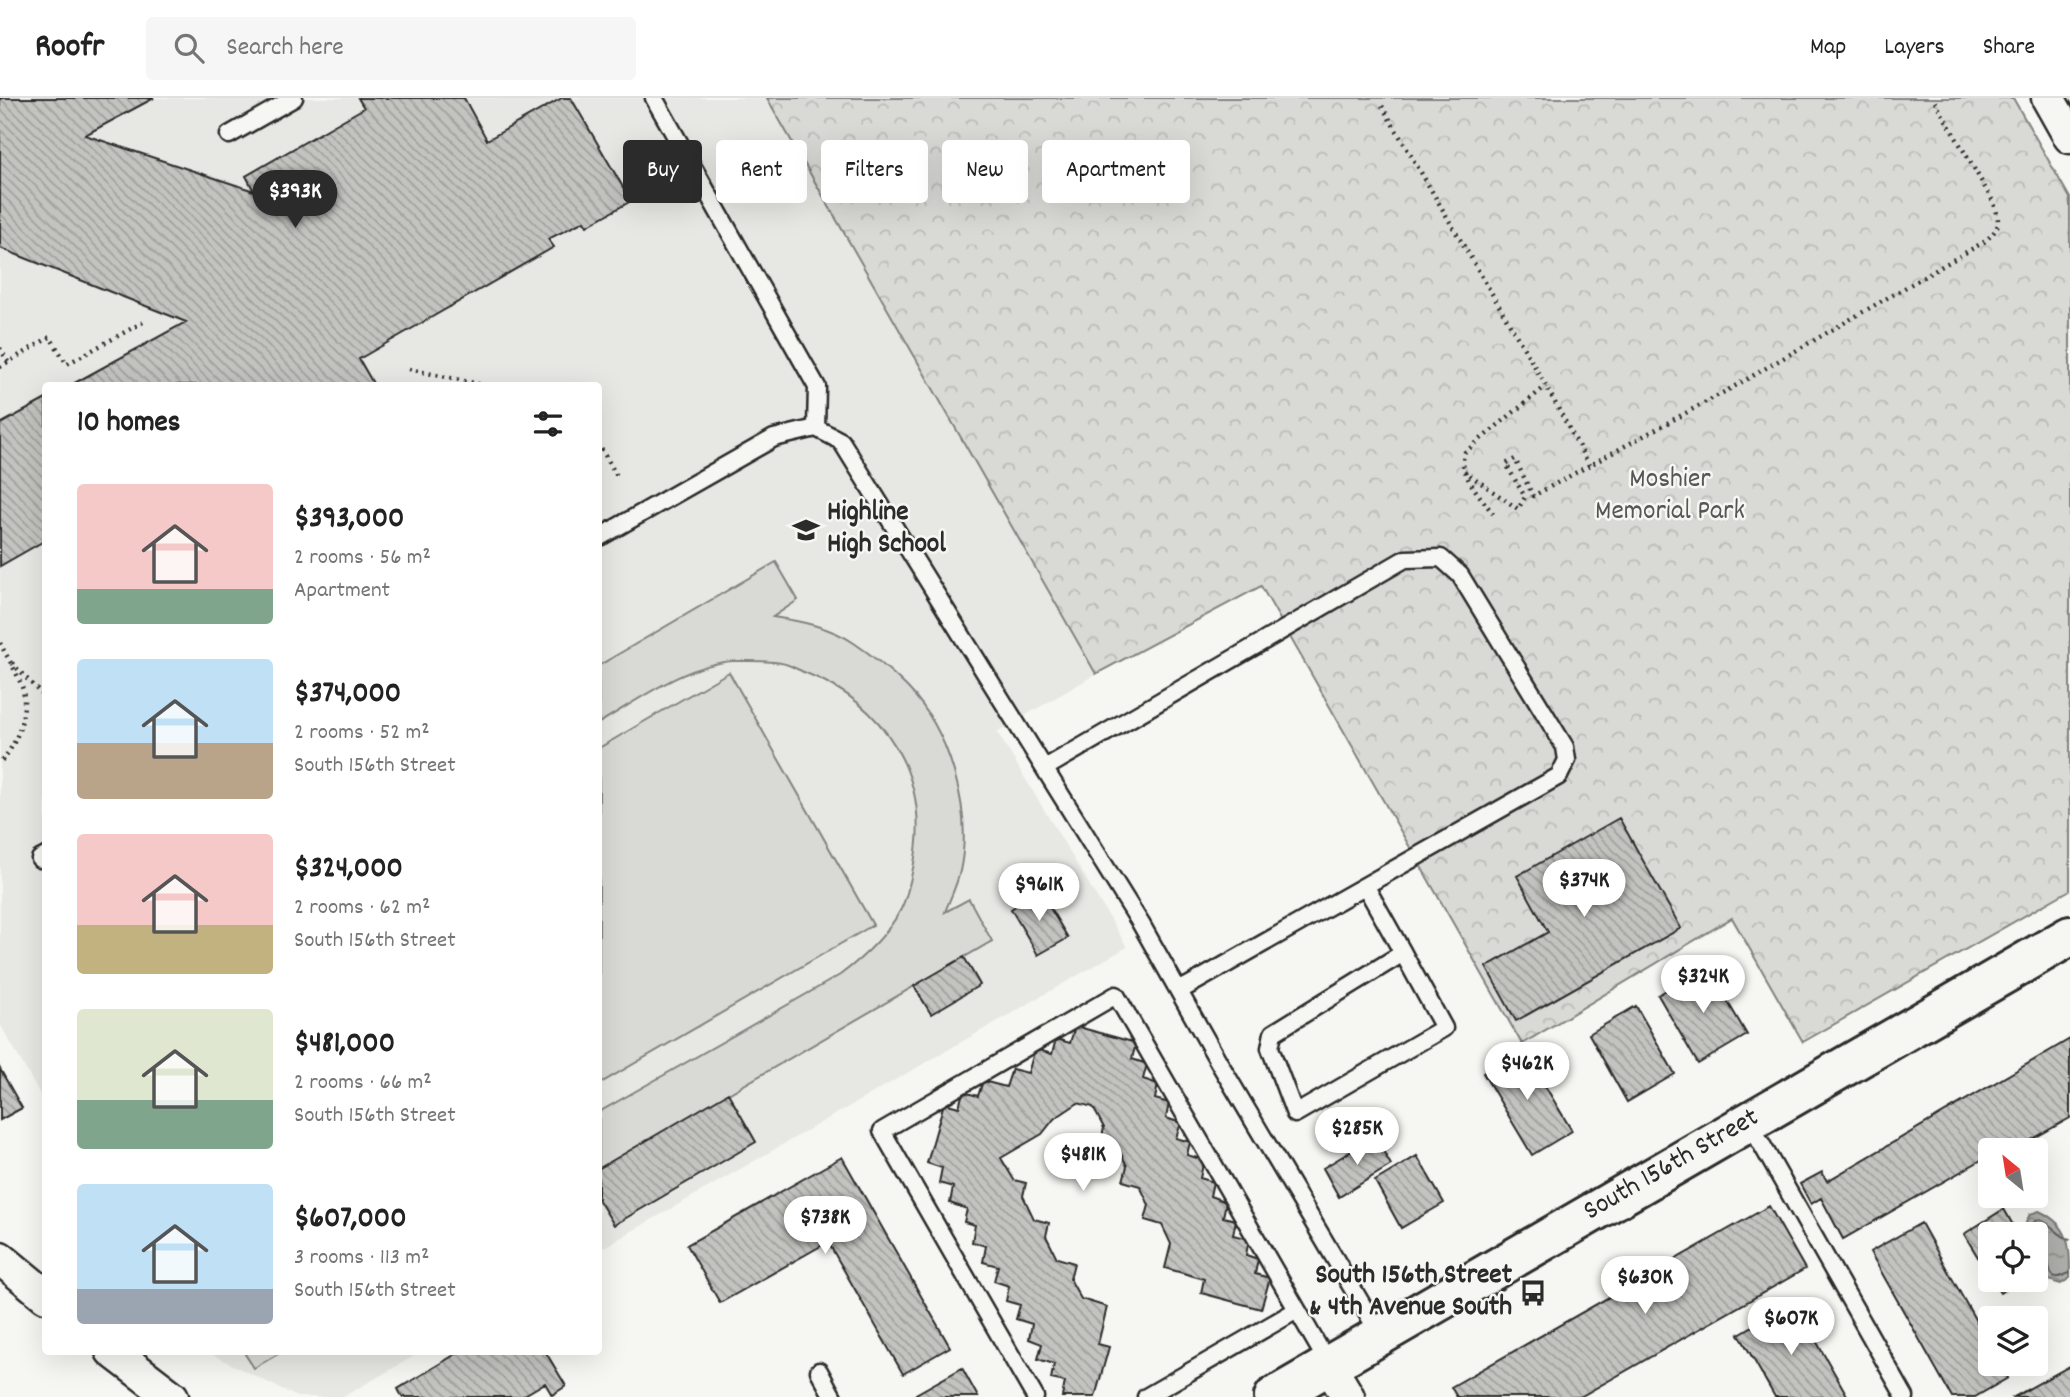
<!DOCTYPE html>
<html lang="en">
<head>
<meta charset="utf-8">
<style>
	:root { --surface:#fff; --page:#f6f6f6; --text:#222; --muted:#767676; --line:#e0e0e0; --accent:#2b2b2b }
	body { margin:0; font-family:Dekko,sans-serif; background:var(--page); color:var(--text); height:100vh; display:flex; flex-direction:column; font-size:26px; white-space:nowrap }
	* { box-sizing:border-box; margin:0 }
	p { font-size:23px; color:var(--muted) }
	.icon { flex:none; width:38px; height:38px; fill:none; stroke:currentColor; stroke-width:2; stroke-linecap:round; stroke-linejoin:round }
	.map { position:relative; flex:1; overflow:hidden }
	.drawer { position:absolute; left:42px; top:284px; width:560px; height:973px; display:flex; flex-direction:column; background:var(--surface); border-radius:7px; box-shadow:0 7px 28px #0002 }
	.drawer>* { flex:none }
	.banner { position:absolute; left:623px; top:42px; width:665px; height:63px; display:flex; gap:14px }
	.needle { width:46px; rotate:330deg }
	.controls { position:absolute; left:1978px; top:1040px; display:grid; gap:14px }
	.controls a { display:grid; place-items:center; width:70px; height:70px; border-radius:7px; background:var(--surface); box-shadow:0 7px 28px #0002; font-size:35px }
	.price { position:absolute; translate:-50% -60px; padding:0 16px; border-radius:24px; background:#fff; color:#222; font-size:23px; line-height:46px; filter:drop-shadow(0 2px 4px #0008) }
	.price::after { content:''; position:absolute; left:50%; top:42px; width:21px; height:16px; margin-left:-10px; background:inherit; clip-path:polygon(0 0,100% 0,50% 100%) }
	.price.active { background:var(--accent); color:#fff }
	ul { padding:0; list-style:none }
	li { display:flex; align-items:center; gap:21px; height:175px; padding:0 35px }
	li span { display:grid; place-items:center; flex:none; width:196px; height:140px; border-radius:7px; color:#555 }
	li>.icon { margin-inline-start:auto }
	span .icon { width:84px; height:84px; fill:#fffc; stroke-width:1 }
	li b { font-size:30px }
	h2 { display:flex; justify-content:space-between; align-items:center; height:84px; padding:0 35px; font-size:30px }
	.pill { padding:0 24px; border-radius:7px; background:var(--surface); box-shadow:0 7px 28px #0002; font-size:24px; line-height:63px }
	.pill.active { background:var(--accent); color:#fff }
	header { display:flex; align-items:center; gap:42px; box-sizing:border-box; height:98px; padding:0 35px; background:var(--surface); border-bottom:2px solid var(--line) }
	header strong { font-size:33px }
	nav { display:flex; gap:38px; margin-inline-start:auto; font-size:24px }
	.search { width:490px; height:63px; background:var(--page); display:flex; align-items:center; gap:18px; box-sizing:border-box; padding:0 24px; border-radius:7px; color:var(--muted); font-size:26px }
	.map>svg:first-child { display:block }
	.built { fill:#e7e7e3 }
	.grass { fill:#d9d9d5; stroke:#828280; stroke-width:2 }
	.park { fill:url(#park-crowns); stroke:#828280; stroke-width:2 }
	.water { fill:url(#water-ripples); stroke:#7a7a78; stroke-width:2 }
	.lines { fill:none; stroke-linecap:round; stroke-linejoin:round }
	.shore { stroke:#5f5f5e; stroke-width:2 }
	.building { fill:url(#building-back-hatch); stroke:#2b2b2b; stroke-width:2 }
	.lane-casing { stroke:#2b2b2b; stroke-width:21 }
	.street-casing { stroke:#2b2b2b; stroke-width:37 }
	.secondary-casing { stroke:#2b2b2b; stroke-width:44 }
	.path { stroke:#2b2b2b; stroke-width:4.5; stroke-dasharray:2 5; stroke-linecap:butt }
	.lane { stroke:#f6f6f2; stroke-width:16 }
	.street { stroke:#f6f6f2; stroke-width:32 }
	.secondary { stroke:#f6f6f2; stroke-width:38 }
	.labels { text-anchor:middle; dominant-baseline:central; stroke-width:5; stroke-linejoin:round; paint-order:stroke }
	.park-label { font-size:28px; fill:#565656; stroke:#f6f6f2 }
	.poi-label { font-size:28px; font-weight:bold; fill:#2b2b2b; stroke:#f6f6f2; text-anchor:start }
	.street-label { font-size:28px; fill:#2b2b2b; stroke:#f6f6f2 }
</style>
</head>
<body>
<header>
<strong>Roofr</strong>
<div class="search"><svg class="icon" aria-label="search" viewBox="0 0 24 24"><circle cx="10" cy="10" r="6"/><path d="M15 15l6 6"/></svg>Search here</div>
<nav><a>Map</a><a>Layers</a><a>Share</a></nav>
</header>
<div class="map">
<svg width="2070" height="1299" viewBox="0 0 2070 1299">
	<defs>
		<pattern id="park-crowns" width="20" height="18" patternUnits="userSpaceOnUse" patternTransform="scale(1.75)"><rect width="20" height="18" fill="#d9d9d5"/><path d="M2 6a3 3 0 1 1 6 0M12 15a3 3 0 1 1 6 0" fill="none" stroke="#babab7"/></pattern>
		<pattern id="water-ripples" width="26" height="14" patternUnits="userSpaceOnUse" patternTransform="scale(1.75)"><rect width="26" height="14" fill="#aeaeab"/><path d="M2 4q2-2 4 0t4 0M15 11q2-2 4 0t4 0" fill="none" stroke="#8e8e8b"/></pattern>
		<pattern id="building-back-hatch" width="6" height="6" patternUnits="userSpaceOnUse" patternTransform="scale(1.75)"><rect width="6" height="6" fill="#c3c3c0"/><path d="M-1 5l2 2M0 0l6 6M5-1l2 2" fill="none" stroke="#9f9f9c"/></pattern>
	</defs>
	<rect width="100%" height="100%" fill="#f6f6f2"/>
	<filter id="ink" filterUnits="userSpaceOnUse"><feTurbulence type="fractalNoise" baseFrequency=".0143" numOctaves="2"/><feDisplacementMap in="SourceGraphic" scale="14" xChannelSelector="R" yChannelSelector="G"/><feConvolveMatrix kernelMatrix="1 2 1 2 8 2 1 2 1" color-interpolation-filters="sRGB"/></filter>
	<g filter="url(#ink)">
		<path class="built" d="M0 0H767L1096 576 997 634 1127 849 599 1152 598 287H46L45 1005 0 926Z
			M205 1253H423L343 1299H297Z"/>
		<path class="grass" d="M776 464 798 502 773 519C800 523 831 529 854 545 872 557 892 574 907 589 950 633 973 714 960 773 957 787 950 801 945 814L969 801 992 843 599 1071V1014L840 877C864 859 887 838 901 811 908 797 911 780 914 765 931 679 885 606 806 575 798 572 789 566 781 565 767 562 748 563 733 563 687 566 638 602 599 625L598 568Z
			M729 574 873 827 599 986V650Z
			M243 1253H283L254 1270Z"/>
		<path class="park" d="M767 0H2013L2070 100V792L1803 944 1732 820 1522 946 1261 488 1096 576Z"/>
		<path class="water" d="M2039 1113C2070 1127 2070 1147 2070 1180L2061 1186C2035 1180 2045 1172 2041 1152 2040 1146 2036 1141 2035 1136L2028 1132 2026 1124 2030 1116Z"/>
		<g class="lines">
			<path class="shore" d="M2070 1141C2059 1140 2052 1125 2039 1121L2034 1124 2036 1136C2055 1146 2042 1181 2059 1179 2063 1178 2066 1176 2070 1175"/>
		</g>
		<path class="building" d="M0 0H154L85 37 254 93 246 78 364 10 358 0H464L487 42 562 0H571L631 103 587 128 584 123 548 141 554 149 359 261 374 287H71L186 224 0 150Z
			M46 301V446L44 443 0 468V326Z
			M1619 720 1681 830 1516 923 1486 869 1548 834 1517 778Z
			M1040 793 1068 840 1038 857 1011 811Z
			M964 859 980 887 931 916 914 888Z
			M1707 868 1747 937 1698 966 1658 897Z
			M1636 908 1675 976 1627 1004 1589 936Z
			M1075 928 1136 945 1132 961 1147 966 1143 981 1158 986 1155 1001 1169 1005 1166 1020 1181 1025 1176 1040 1190 1044 1187 1057 1204 1062 1200 1080 1213 1084 1210 1098 1226 1104 1223 1119 1236 1122 1233 1137 1249 1141 1246 1157 1258 1161 1255 1176 1270 1180 1261 1211 1201 1195 1204 1181 1165 1170 1171 1146 1162 1127 1145 1122 1149 1107 1140 1088 1123 1083 1127 1068 1117 1048 1101 1043 1104 1030 1093 1009 1078 1005 1054 1021 1042 1036 1001 1060 1014 1082 1026 1085 1023 1098 1034 1121 1049 1125 1046 1138 1057 1160 1074 1165 1070 1181 1081 1201 1107 1209 1098 1246 1109 1249 1095 1299H1062L1065 1284 1051 1281 1054 1266 1038 1261 1042 1246 1029 1241 1032 1226 1016 1221 1020 1207 1006 1203 1009 1188 994 1183 998 1168 983 1164 986 1148 972 1144 975 1127 964 1124 967 1111 950 1105 953 1089 939 1085 942 1070 927 1065 944 1005 959 1009 963 994 978 998 983 983 1006 989 1012 971 1028 975 1035 951 1052 956 1056 941 1070 945Z
			M2070 941V1020L2015 1051 2011 1044 1998 1052H1990V1057L1843 1141 1821 1100 1811 1106 1800 1086 1822 1074 1827 1083Z
			M1523 951 1572 1033 1532 1057 1483 975Z
			M0 971 22 1010 0 1022Z
			M728 995 756 1044 614 1127 598 1101V1071Z
			M1375 1039 1391 1067 1339 1099 1323 1070Z
			M1417 1058 1444 1105 1401 1130 1375 1083Z
			M842 1059 950 1249 903 1276 828 1144 720 1205 687 1147Z
			M1769 1108 1805 1171 1580 1299H1457L1451 1289Z
			M2004 1111 2018 1136H1990V1179L1964 1136Z
			M1921 1125 1990 1248V1265H1999L2008 1280 1975 1299H1952L1870 1154Z
			M1991 1181H2023L2000 1195Z
			M1794 1204 1848 1299H1775L1739 1236Z
			M461 1253H545L566 1288 552 1297 545 1285 521 1299H402L398 1291Z
			M2070 1268V1299H2014Z
			M962 1270 978 1299H917L916 1296Z"/>
		<g class="lines">
			<g class="lane-casing">
				<path id="lane" d="M654 0 817 289 816 330
					M229 37 294 0
					M598 440 774 340 816 330 841 343 1141 826 1221 968 1380 1237
					M1045 670 1405 461 1441 460 1460 477 1565 649 1567 662 1559 678 1179 893
					M40 761 46 758
					M1366 789 1403 855
					M1403 855 1444 930 1295 1016 1270 950 1273 935Z
					M1749 1024 1905 1299
					M819 1273 833 1299
					M1035 1299 882 1033 1116 897 1329 1267
					M1146 1299 1297 1212"/>
			</g>
			<g class="street-casing">
				<path id="street" d="M2048 0 2070 39
					M0 1160 46 1198
					M112 1253 172 1299
					M1329 1267 1348 1299"/>
			</g>
			<g class="secondary-casing">
				<path id="secondary" d="M1274 1299 2070 838"/>
			</g>
			<path class="path" d="M1382 8 1546 288 1589 367
				M0 250 8 264
				M0 269 50 239 67 266 145 223
				M409 271 483 287
				M598 345 618 380
				M1464 373 1518 411 1525 399 1506 366 1515 361 1533 398 1728 292 1984 144C2001 129 2000 126 1994 105L1933 0
				M1493 416C1482 399 1456 375 1465 354L1546 288
				M0 545C7 559 17 574 22 589 29 611 17 649 0 664
				M12 565 46 601"/>
			<use href="#lane" class="lane"/>
			<use href="#street" class="street"/>
			<use href="#secondary" class="secondary"/>
		</g>
	</g>
	<defs>
		<g id="school-bare" transform="scale(2.1)"><path d="M0-5L7-2L0 1L-7-2ZM-4 1L0 2.5L4 1V4Q0 6-4 4Z" fill="#2b2b2b" stroke="#f6f6f2" stroke-width="2.5" paint-order="stroke"/></g>
		<g id="bus-bare" transform="scale(2.1)"><path d="M-5-6H5V4H4V6H2V4H-2V6H-4V4H-5ZM-3.5-4V0h7V-4ZM-3.5 1.2v1.5H-2V1.2ZM2 1.2v1.5H3.5V1.2Z" fill="#2b2b2b" stroke="#f6f6f2" stroke-width="2.5" paint-order="stroke"/></g>
	</defs>
	<g fill-rule="evenodd">
		<use href="#school-bare" x="806" y="432"/>
		<use href="#bus-bare" x="1533" y="1195"/>
	</g>
	<g class="labels">
		<g class="park-label">
			<text x="1670" y="383">Moshier<tspan x="1670" dy="32">Memorial Park</tspan></text>
		</g>
		<g class="poi-label">
			<text x="827" y="416">Highline<tspan x="827" dy="32">High School</tspan></text>
			<text x="1512" y="1179" text-anchor="end">South 156th Street<tspan x="1512" dy="32">&amp; 4th Avenue South</tspan></text>
		</g>
		<g class="street-label">
			<text transform="translate(1672 1068) rotate(-30)">South 156th Street</text>
		</g>
	</g>
</svg>
<div class="controls">
<a><svg class="needle" viewBox="-14 -14 28 28"><path d="M0-13l5 13h-10z" fill="#e53935"/><path d="M0 13l5-13h-10z" fill="#767676"/></svg></a>
<a><svg class="icon" aria-label="locate" viewBox="0 0 24 24"><circle cx="12" cy="12" r="6"/><path d="M12 2v4M12 18v4M2 12h4M18 12h4"/></svg></a>
<a><svg class="icon" aria-label="layers" viewBox="0 0 24 24"><path d="M12 4l9 5-9 5-9-5zM3 14l9 5 9-5"/></svg></a>
</div>
<b class="price active" style="left:295px;top:132px">$393K</b>
<b class="price" style="left:1584px;top:821px">$374K</b>
<b class="price" style="left:1039px;top:825px">$961K</b>
<b class="price" style="left:1703px;top:917px">$324K</b>
<b class="price" style="left:1527px;top:1004px">$462K</b>
<b class="price" style="left:1357px;top:1069px">$285K</b>
<b class="price" style="left:1083px;top:1095px">$481K</b>
<b class="price" style="left:825px;top:1158px">$738K</b>
<b class="price" style="left:1645px;top:1218px">$630K</b>
<b class="price" style="left:1791px;top:1259px">$607K</b>
<div class="banner">
<a class="pill active">Buy</a>
<a class="pill">Rent</a>
<a class="pill">Filters</a>
<a class="pill">New</a>
<a class="pill">Apartment</a>
</div>
<section class="drawer">
<h2>10 homes<svg class="icon" aria-label="filters" viewBox="0 0 24 24"><path d="M4 7h16M4 17h16"/><circle cx="9" cy="7" r="2"/><circle cx="15" cy="17" r="2"/></svg></h2>
<ul>
<li><span style="background:linear-gradient(#f6c9c9 75%,#7fa58c 0)"><svg class="icon" aria-label="home" viewBox="0 0 24 24"><path d="M3 11l9-7 9 7M6 9v11h12V9"/></svg></span><div><b>$393,000</b><p>2 rooms · 56 m²</p><p>Apartment</p></div></li>
<li><span style="background:linear-gradient(#bfe0f5 60%,#b9a48a 0)"><svg class="icon" aria-label="home" viewBox="0 0 24 24"><path d="M3 11l9-7 9 7M6 9v11h12V9"/></svg></span><div><b>$374,000</b><p>2 rooms · 52 m²</p><p>South 156th Street</p></div></li>
<li><span style="background:linear-gradient(#f6c9c9 65%,#c2b280 0)"><svg class="icon" aria-label="home" viewBox="0 0 24 24"><path d="M3 11l9-7 9 7M6 9v11h12V9"/></svg></span><div><b>$324,000</b><p>2 rooms · 62 m²</p><p>South 156th Street</p></div></li>
<li><span style="background:linear-gradient(#dfe7d0 65%,#7fa58c 0)"><svg class="icon" aria-label="home" viewBox="0 0 24 24"><path d="M3 11l9-7 9 7M6 9v11h12V9"/></svg></span><div><b>$481,000</b><p>2 rooms · 66 m²</p><p>South 156th Street</p></div></li>
<li><span style="background:linear-gradient(#bfe0f5 75%,#9aa5b1 0)"><svg class="icon" aria-label="home" viewBox="0 0 24 24"><path d="M3 11l9-7 9 7M6 9v11h12V9"/></svg></span><div><b>$607,000</b><p>3 rooms · 113 m²</p><p>South 156th Street</p></div></li>
</ul>
</section>
</div>
</body>
</html>
